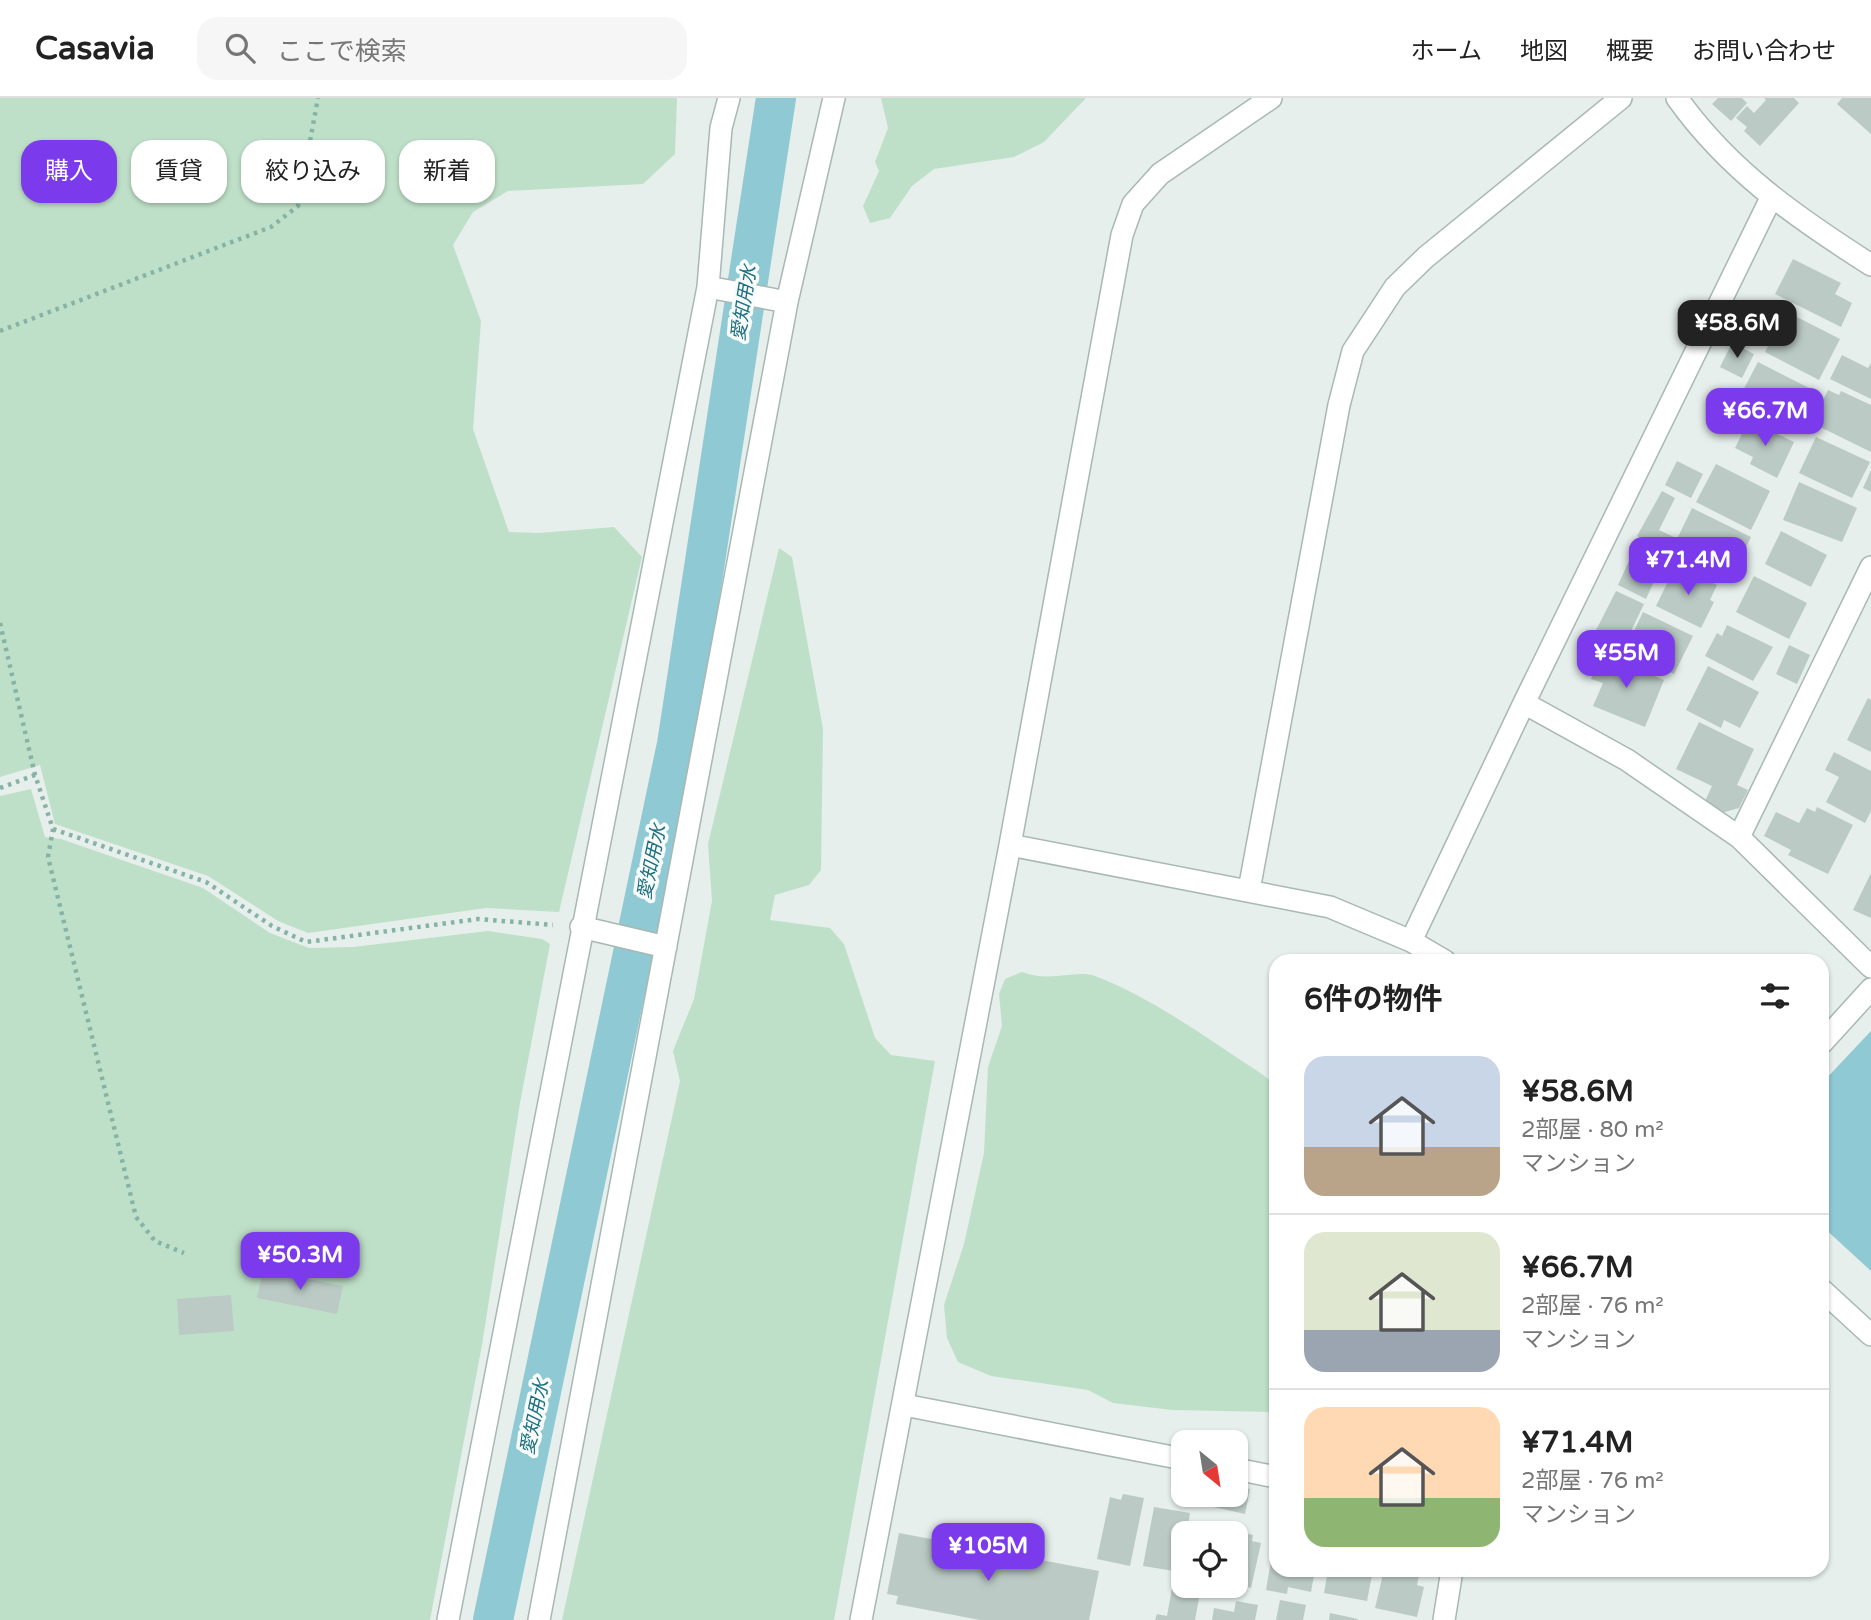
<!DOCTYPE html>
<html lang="ja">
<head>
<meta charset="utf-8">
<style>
	:root { --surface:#fff; --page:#f6f6f6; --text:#222; --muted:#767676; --line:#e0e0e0; --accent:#7c3aed }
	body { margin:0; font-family:"Varela Round","Noto Sans JP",sans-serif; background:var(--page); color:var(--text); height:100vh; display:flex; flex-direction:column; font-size:26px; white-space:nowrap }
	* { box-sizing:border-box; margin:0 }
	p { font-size:23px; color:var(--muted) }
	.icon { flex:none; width:38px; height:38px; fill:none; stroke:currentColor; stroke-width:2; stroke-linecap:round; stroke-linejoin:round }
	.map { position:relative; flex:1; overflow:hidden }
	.panel { position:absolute; left:1269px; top:856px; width:560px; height:623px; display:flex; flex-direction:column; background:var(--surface); border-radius:21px; box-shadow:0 2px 5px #0004 }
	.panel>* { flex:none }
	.hud { position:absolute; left:21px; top:42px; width:665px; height:63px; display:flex; gap:14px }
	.needle { width:46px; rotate:150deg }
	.buttons { position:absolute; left:1171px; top:1332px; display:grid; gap:14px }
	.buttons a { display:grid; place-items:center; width:77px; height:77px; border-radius:14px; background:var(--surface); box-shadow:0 2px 5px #0004; font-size:35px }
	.price { position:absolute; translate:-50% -60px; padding:0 16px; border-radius:14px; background:var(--accent); color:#fff; font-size:23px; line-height:46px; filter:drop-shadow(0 2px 4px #0008) }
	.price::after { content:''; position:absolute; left:50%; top:42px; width:21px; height:16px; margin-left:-10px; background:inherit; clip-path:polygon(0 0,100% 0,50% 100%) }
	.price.selected { background:#222; color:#fff }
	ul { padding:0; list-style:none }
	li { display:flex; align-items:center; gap:21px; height:175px; padding:0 35px }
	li+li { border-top:2px solid var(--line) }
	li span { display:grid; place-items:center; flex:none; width:196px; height:140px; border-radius:21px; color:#555 }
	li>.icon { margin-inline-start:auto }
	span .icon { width:84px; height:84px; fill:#fffc; stroke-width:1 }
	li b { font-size:30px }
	h2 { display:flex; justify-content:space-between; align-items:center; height:84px; padding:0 35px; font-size:30px }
	.pill { padding:0 24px; border-radius:21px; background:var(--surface); box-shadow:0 2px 5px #0004; font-size:24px; line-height:63px }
	.pill.selected { background:var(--accent); color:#fff }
	header { display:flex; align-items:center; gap:42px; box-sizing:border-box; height:98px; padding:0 35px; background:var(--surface); border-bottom:2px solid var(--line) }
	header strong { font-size:33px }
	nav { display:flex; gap:38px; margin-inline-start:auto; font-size:24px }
	.search { width:490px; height:63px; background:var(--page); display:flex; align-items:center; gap:18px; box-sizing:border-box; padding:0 24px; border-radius:21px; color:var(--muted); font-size:26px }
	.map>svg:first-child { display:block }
	.green { fill:#bfe0c8 }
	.water { fill:#8ec9d4 }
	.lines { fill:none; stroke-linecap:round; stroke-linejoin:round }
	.canal { stroke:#8ec9d4; stroke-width:40 }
	.building { fill:#bbcac4 }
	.minor-casing { stroke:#a8b8b2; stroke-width:24 }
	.path { stroke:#86b3a5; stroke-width:4.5; stroke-dasharray:3.5 5; stroke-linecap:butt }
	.minor { stroke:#fff; stroke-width:21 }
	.labels { text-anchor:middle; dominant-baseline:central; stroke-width:7; stroke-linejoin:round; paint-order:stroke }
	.water-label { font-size:19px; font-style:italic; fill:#1c6f80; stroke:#f7fbf9 }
</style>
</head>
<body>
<header>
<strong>Casavia</strong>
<div class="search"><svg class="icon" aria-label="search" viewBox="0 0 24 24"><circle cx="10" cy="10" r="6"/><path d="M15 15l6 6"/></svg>ここで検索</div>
<nav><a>ホーム</a><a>地図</a><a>概要</a><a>お問い合わせ</a></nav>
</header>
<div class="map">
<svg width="1871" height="1522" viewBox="0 0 1871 1522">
	<rect width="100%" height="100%" fill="#e6efeb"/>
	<path class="green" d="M0 0H677L675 56 643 86 508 93 473 114 453 147 481 223 473 331 509 434 539 435 614 429 642 459 559 814 486 810 308 835 278 823 208 778 55 726 40 667 0 679Z
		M881 0H1086L1044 44 1014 59 934 71 912 88 890 120 870 125 863 108 879 73 875 64 888 30Z
		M779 450 792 459 823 631 821 772 809 787 775 797 770 822 830 830 844 846 875 940 891 957 935 963 834 1522H562L680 983 673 953 694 901 712 803 708 746Z
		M31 691 45 739 61 741 203 790 270 835 309 850 353 849 488 833 542 841 550 846 520 1005 482 1247 430 1522H0V698Z
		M1022 874C1050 885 1076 871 1095 878 1155 901 1209 942 1262 976L1276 988V1314L1172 1312 1113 1305 1088 1292 991 1278 958 1264 947 1240 944 1207 964 1146 984 1055 988 969 1002 928 999 896 1005 881Z"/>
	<path class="water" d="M1871 933V1173L1822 1128V985Z"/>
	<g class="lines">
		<path class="canal" d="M493 1522 677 646 776 0"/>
	</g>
	<path class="building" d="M1718 0H1742L1747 5 1731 23 1712 6Z
		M1764 0H1794L1799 5 1760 48 1744 33 1747 29 1736 20 1747 8 1754 15 1766 2Z
		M1842 0H1871V36L1837 6Z
		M1793 161 1841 185 1835 196 1852 205 1841 229 1775 196Z
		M1793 217 1840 241 1819 282 1765 254 1782 221 1789 225Z
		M1732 245 1754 256 1742 280 1720 269Z
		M1842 257 1868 270 1871 265V301L1830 281Z
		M1758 264 1819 295 1801 331 1739 300Z
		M1828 292 1839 297 1841 293 1871 307V354L1812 325Z
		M1749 322 1794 344 1777 380 1750 366 1753 359 1735 350Z
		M1816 339 1870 364 1852 400 1799 375Z
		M1677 363 1703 376 1691 400 1665 387Z
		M1716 366 1770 393 1751 432 1696 404Z
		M1871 372V394L1863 390Z
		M1799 384 1857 410 1842 444 1783 422Z
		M1662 393 1675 400 1659 432 1676 440 1669 455 1637 438Z
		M1692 410 1751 439 1731 480 1708 468 1713 457 1700 450 1695 459 1682 452 1686 442 1678 439Z
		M1781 433 1827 457 1811 489 1765 466Z
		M1629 463 1657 477 1646 501 1618 487Z
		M1676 467 1717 487 1710 502 1714 504 1701 530 1656 508Z
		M1754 478 1807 505 1789 541 1736 514Z
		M1616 493 1644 506 1622 552 1593 538Z
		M1643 514 1693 538 1674 576 1657 568 1655 572 1623 556Z
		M1727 527 1773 549 1753 583 1705 558 1717 535 1722 538Z
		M1789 547 1810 557 1797 586 1776 576Z
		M1601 556 1664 582 1645 629 1593 608 1603 585 1591 581Z
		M1708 568 1759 594 1740 630 1724 622 1721 630 1686 612Z
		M1868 600 1871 602V654L1847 642Z
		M1699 624 1754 651 1737 687 1748 692 1739 710 1721 715 1705 703 1712 688 1676 671Z
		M1834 654 1871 673V713L1865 725 1826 704 1839 679 1825 672Z
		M1817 709 1853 727 1828 776 1788 757 1791 752 1764 738 1776 714 1799 725 1807 710 1815 714Z
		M1871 775V820L1853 812Z
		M263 1172 343 1188 337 1216 257 1200Z
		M231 1197 234 1233 179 1237 177 1201Z
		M1236 1388 1250 1391 1245 1416 1209 1408 1211 1396H1236Z
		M1123 1396 1144 1400 1130 1468 1097 1461 1110 1399 1121 1402Z
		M1154 1409 1190 1415 1187 1435H1183L1180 1474 1143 1468Z
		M1236 1433 1253 1437 1252 1443 1261 1445 1251 1490 1236 1486Z
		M899 1435 1099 1473 1089 1522H980L896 1506 898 1498 887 1496Z
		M1274 1445 1276 1472H1315L1311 1494 1288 1489 1287 1496 1266 1492Z
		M1328 1472H1373L1367 1503 1324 1495Z
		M1384 1472H1420L1417 1487 1424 1489 1417 1519 1375 1510Z
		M1173 1485 1201 1490 1195 1522H1155L1157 1516 1167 1518Z
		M1280 1502 1306 1507 1303 1522H1276Z
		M1236 1503 1258 1507 1255 1522H1212L1214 1510 1234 1514Z
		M1330 1515 1358 1521V1522H1329Z"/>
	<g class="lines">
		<g class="minor-casing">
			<path id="minor" d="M1677 0C1729 73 1796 119 1871 167
				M708 189 787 204
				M1524 605 1627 662 1739 739 1871 869
				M1739 739 1871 469
				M1010 747 1330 809 1411 843 1445 863
				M1249 792 1339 307 1353 253 1395 189 1426 159 1621 0
				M581 829 666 849
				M1411 843 1524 605 1771 100
				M1822 945 1871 891
				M1822 1192 1871 1237
				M904 1307 1183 1361
				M1236 1371 1276 1379
				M448 1522 708 189 721 30 729 0
				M539 1522 787 204 834 0
				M861 1522 1010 747 1122 137 1133 106 1160 76 1271 0
				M1444 1522 1452 1472"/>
		</g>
		<path class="path" d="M0 233 271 129 298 108 318 0
			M0 525 35 677 53 731 48 759 136 1119 155 1143 184 1155
			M0 690 35 677
			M53 731 206 784 272 828 306 844 478 821 553 827"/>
		<use href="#minor" class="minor"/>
	</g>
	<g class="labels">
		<g class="water-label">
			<text transform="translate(744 205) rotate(-81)">愛知用水</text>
			<text transform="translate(652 764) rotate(-78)">愛知用水</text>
			<text transform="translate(535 1319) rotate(-78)">愛知用水</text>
		</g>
	</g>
</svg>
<div class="buttons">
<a><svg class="needle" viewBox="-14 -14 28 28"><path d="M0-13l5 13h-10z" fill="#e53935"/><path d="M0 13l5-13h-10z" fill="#767676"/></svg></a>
<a><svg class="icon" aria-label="locate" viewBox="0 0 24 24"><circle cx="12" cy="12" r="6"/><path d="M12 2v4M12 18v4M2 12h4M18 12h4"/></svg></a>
</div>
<b class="price selected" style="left:1737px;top:262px">¥58.6M</b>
<b class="price" style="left:1765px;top:350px">¥66.7M</b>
<b class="price" style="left:1688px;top:499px">¥71.4M</b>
<b class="price" style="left:1626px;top:592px">¥55M</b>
<b class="price" style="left:300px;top:1194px">¥50.3M</b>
<b class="price" style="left:988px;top:1485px">¥105M</b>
<div class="hud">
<a class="pill selected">購入</a>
<a class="pill">賃貸</a>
<a class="pill">絞り込み</a>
<a class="pill">新着</a>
</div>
<section class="panel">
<h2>6件の物件<svg class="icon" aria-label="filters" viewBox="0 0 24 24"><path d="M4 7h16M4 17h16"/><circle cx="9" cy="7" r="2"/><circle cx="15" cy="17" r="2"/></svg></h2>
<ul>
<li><span style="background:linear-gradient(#c9d6e8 65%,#b9a48a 0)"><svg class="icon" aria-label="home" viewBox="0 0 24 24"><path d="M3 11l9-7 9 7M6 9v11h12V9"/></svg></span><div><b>¥58.6M</b><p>2部屋 · 80 m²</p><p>マンション</p></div></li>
<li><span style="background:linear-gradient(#dfe7d0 70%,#9aa5b1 0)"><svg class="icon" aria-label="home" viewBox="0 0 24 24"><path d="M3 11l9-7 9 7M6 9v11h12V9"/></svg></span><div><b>¥66.7M</b><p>2部屋 · 76 m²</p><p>マンション</p></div></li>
<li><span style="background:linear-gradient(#ffd9b3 65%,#8fb573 0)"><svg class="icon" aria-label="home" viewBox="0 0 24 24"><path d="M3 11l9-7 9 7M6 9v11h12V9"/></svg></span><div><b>¥71.4M</b><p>2部屋 · 76 m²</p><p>マンション</p></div></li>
</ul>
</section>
</div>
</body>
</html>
